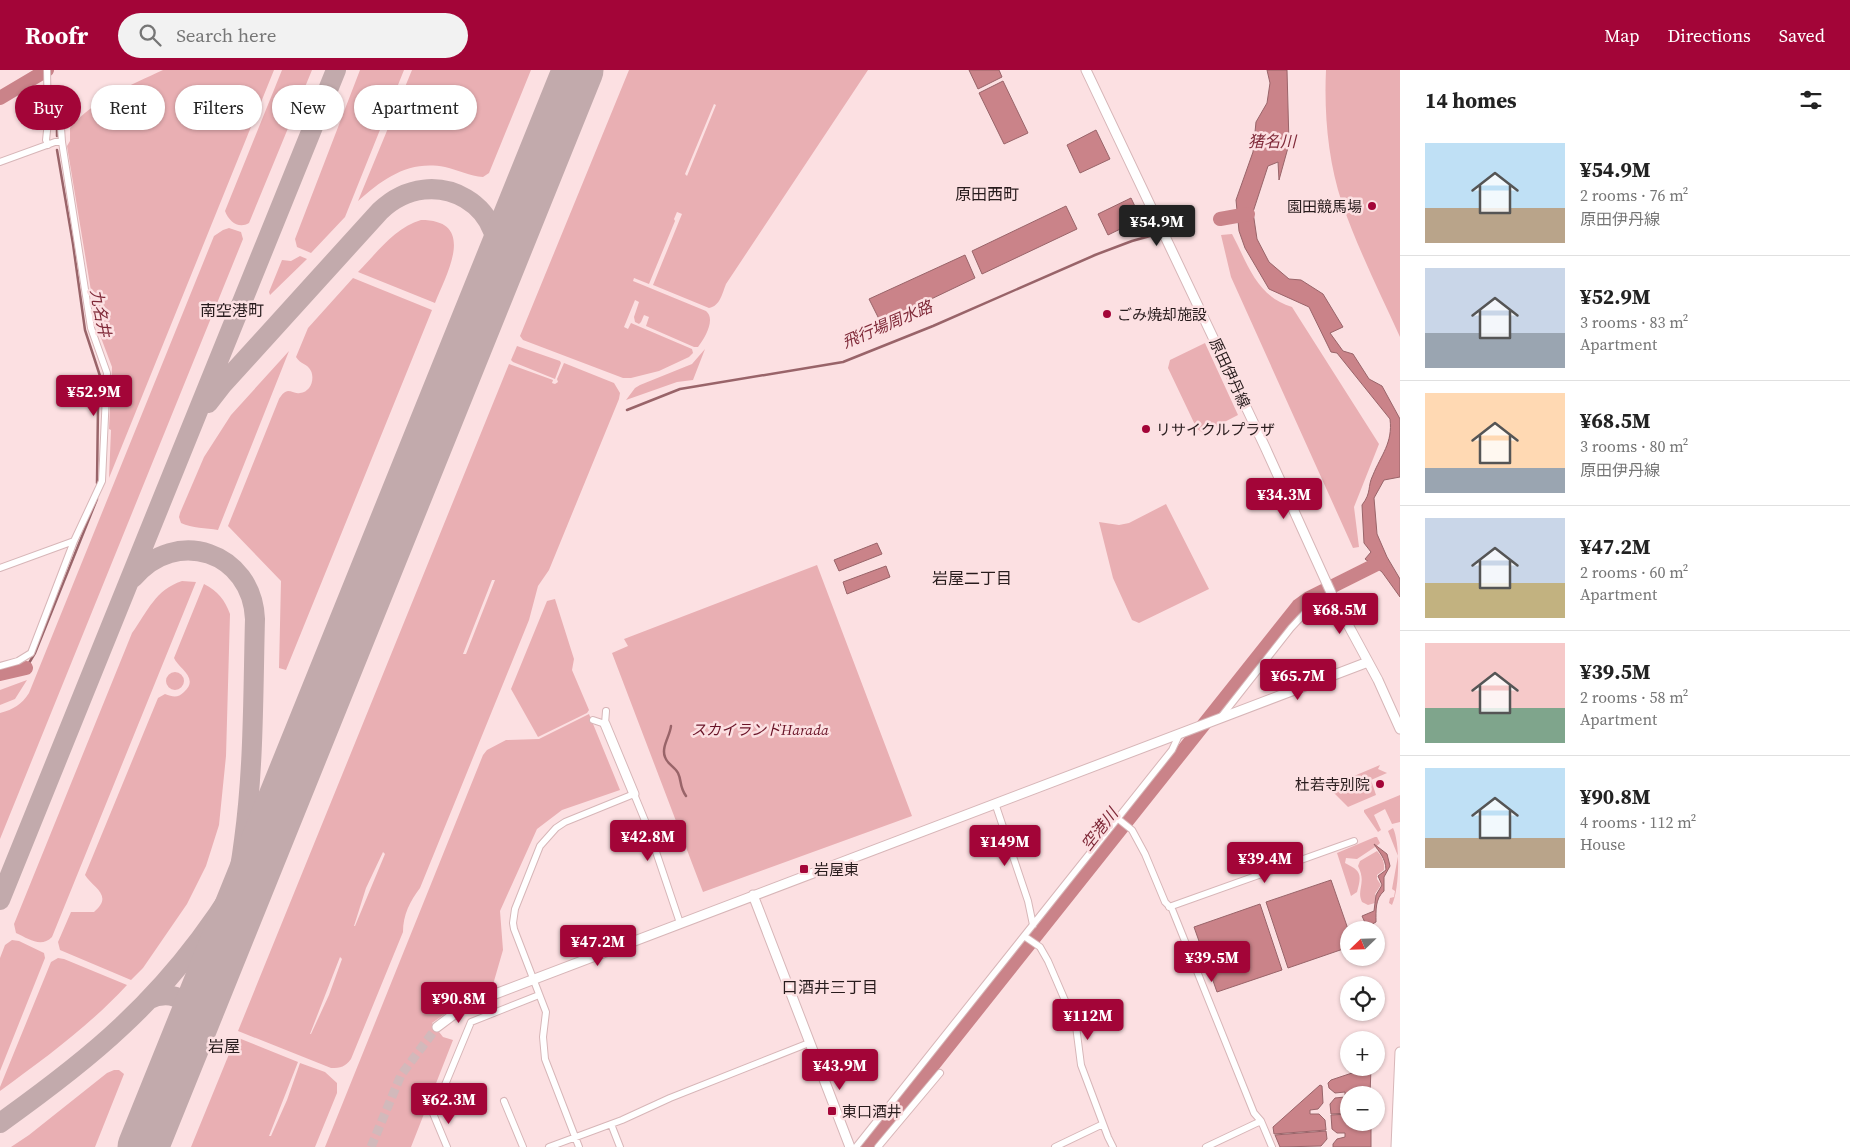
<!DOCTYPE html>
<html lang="en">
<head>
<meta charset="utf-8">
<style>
	:root { --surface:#fff; --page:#f2f2f2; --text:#222; --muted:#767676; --line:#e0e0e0; --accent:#a30538 }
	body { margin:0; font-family:"Source Serif 4","Noto Sans JP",serif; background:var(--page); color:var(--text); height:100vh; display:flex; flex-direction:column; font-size:19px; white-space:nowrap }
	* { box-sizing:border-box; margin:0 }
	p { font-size:16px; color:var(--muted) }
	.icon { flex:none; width:28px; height:28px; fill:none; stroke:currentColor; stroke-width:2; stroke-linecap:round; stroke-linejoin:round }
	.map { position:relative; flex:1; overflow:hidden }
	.sheet { display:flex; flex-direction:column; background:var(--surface); width:450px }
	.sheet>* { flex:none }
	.banner { position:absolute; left:15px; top:15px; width:475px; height:45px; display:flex; gap:10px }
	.needle { width:32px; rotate:247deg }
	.tools { position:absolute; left:1340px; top:851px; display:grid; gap:10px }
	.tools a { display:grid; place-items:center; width:45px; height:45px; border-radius:50%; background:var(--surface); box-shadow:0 1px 4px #0004; font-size:25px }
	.price { position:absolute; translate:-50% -42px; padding:0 11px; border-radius:5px; background:var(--accent); color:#fff; font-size:16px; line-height:32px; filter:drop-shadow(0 1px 2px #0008) }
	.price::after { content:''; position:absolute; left:50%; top:30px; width:15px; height:11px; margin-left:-8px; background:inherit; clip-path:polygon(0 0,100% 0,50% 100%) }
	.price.active { background:#222; color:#fff }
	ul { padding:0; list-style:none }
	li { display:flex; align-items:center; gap:15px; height:125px; padding:0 25px }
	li+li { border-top:1px solid var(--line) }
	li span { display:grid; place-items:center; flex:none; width:140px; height:100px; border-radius:0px; color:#555 }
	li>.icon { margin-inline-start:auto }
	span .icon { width:60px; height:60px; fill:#fffc; stroke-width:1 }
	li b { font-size:21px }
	h2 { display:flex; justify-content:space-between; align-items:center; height:60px; padding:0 25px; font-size:21px }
	.pill { padding:0 18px; border-radius:22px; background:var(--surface); box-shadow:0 1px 4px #0004; font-size:18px; line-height:45px }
	.pill.active { background:var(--accent); color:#fff }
	header { display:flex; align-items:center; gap:30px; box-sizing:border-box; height:70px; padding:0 25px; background:var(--accent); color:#fff }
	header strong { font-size:24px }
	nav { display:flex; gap:28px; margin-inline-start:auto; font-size:18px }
	.search { width:350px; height:45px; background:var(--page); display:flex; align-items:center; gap:12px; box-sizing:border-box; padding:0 18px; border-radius:28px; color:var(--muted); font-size:19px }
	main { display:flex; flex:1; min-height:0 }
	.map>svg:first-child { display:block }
	.green { fill:#e9afb3; fill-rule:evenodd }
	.water { fill:#ca8389; stroke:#996469 }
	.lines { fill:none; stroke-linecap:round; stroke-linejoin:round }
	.stream { stroke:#996469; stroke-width:2.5 }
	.river { stroke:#ca8389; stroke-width:14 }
	.taxiway { stroke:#c2aaac; stroke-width:20 }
	.runway { stroke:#c2aaac; stroke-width:51 }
	.secondary-tunnel { stroke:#d2b9bb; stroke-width:9; stroke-dasharray:9 4.5; stroke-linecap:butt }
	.street-casing { stroke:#d7b6b8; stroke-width:8 }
	.secondary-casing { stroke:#d7b6b8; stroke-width:11 }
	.street { stroke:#fff; stroke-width:6 }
	.secondary { stroke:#fff; stroke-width:9 }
	.poi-dot { fill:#a30538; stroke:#fce0e2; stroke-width:2 }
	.labels { text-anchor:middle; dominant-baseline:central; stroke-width:5; stroke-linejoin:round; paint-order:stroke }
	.poi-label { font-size:15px; fill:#281c1d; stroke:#fce0e2; text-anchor:start }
	.street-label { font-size:15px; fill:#281c1d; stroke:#fce0e2 }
	.park-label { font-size:15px; font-style:italic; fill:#691327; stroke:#fce0e2 }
	.water-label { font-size:16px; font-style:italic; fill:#7f2938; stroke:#fce0e2 }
	.neighbourhood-label { font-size:16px; fill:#281c1d; stroke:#fce0e2 }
</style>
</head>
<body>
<header>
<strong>Roofr</strong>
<div class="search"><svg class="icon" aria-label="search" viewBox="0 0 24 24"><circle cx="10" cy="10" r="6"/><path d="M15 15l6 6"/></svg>Search here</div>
<nav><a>Map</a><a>Directions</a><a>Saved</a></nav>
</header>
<main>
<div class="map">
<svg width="1400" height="1077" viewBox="0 0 1400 1077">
	<rect width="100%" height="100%" fill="#fce0e2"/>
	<path class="green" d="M163 0H274L109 408 111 360 109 359 112 297 97 257 67 76 70 71V58C93 30 131 15 163 0Z
		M282 0H312L249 153C239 159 229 152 225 141Z
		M360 0H404L345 147 311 183 297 177 295 169Z
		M412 0H531L489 103 483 107C470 106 458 100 445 97 409 90 384 108 358 131Z
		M629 0H868L726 214C722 224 720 236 709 238L653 215 682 144 677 142 674 149 675 151 649 214 634 208 633 211 706 241C716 249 705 268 698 277H694L646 256 649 247 644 245 641 252 639 254 635 252 634 247 639 232 635 230 624 257 628 259 631 253 692 279 693 283 689 287 659 301 631 308H623L523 270 520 266ZM714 34 716 35 687 106 685 104Z
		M1326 0H1400V267C1380 223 1358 179 1342 133 1328 91 1324 44 1326 0Z
		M421 150C478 150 446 205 435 233L358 202C376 184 395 157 421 150Z
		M229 158 241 162 243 169 0 769V643C14 639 21 635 29 623L214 166 223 160Z
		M1232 164C1248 194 1256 226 1292 237L1379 374 1354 437 1359 477 1353 478 1231 207 1221 165Z
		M300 186 307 189 270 225 269 222 282 190 291 191Z
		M353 208 432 240 286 600 279 598 281 511 228 456 279 329C281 326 283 322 288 321 292 321 295 324 300 323 310 322 315 310 311 301 308 294 300 294 296 287L308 258Z
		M1205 273 1238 345 1203 363 1197 359 1168 298 1170 290Z
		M517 276 560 291 561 293 555 309 513 292 511 290Z
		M705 279 693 310 677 312 626 330 635 318 640 315 692 294Z
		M289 281 218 460C206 458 192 458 181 453L179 447 180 443 204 387 231 345Z
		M564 293 614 313 620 323 619 329 549 500 538 516 529 550 420 818C410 831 403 845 403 862L351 989C345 997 341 998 331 998L238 961 509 294 553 310 552 313 555 314 558 312 557 309ZM492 510H495L466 584H463ZM383 782 385 784 355 856H354L366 818ZM340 887 342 889 329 925 311 964H310Z
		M1166 434 1209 519 1139 553 1132 550 1113 508 1099 452 1119 455 1129 453Z
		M817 495 912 746 703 822 612 583 628 576 624 569Z
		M182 511 196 512 52 867C41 878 29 869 16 863L14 854 132 563C148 541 155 520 182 511Z
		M204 514C218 521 225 530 230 544L226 686 219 755 206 796 187 834 143 898 131 910 60 880 58 872 71 842H94C114 825 93 818 85 805L158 628 165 624C173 627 178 628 184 622 200 608 178 598 174 588Z
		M555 529 574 589 572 600 589 640 587 643 538 667 511 619 547 531Z
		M166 611a9 9 0 1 1 18 0a9 9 0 1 1-18 0Z
		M27 610 15 629 0 635V620Z
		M589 644 620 720 562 740 537 759 500 841 503 880 492 918 456 936 432 953 443 967 453 970 411 1077H325L483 685 487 680 506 670 539 669Z
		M1380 695 1378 699 1387 703 1371 710 1376 725 1348 737 1328 717Z
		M1400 725V752L1392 754 1385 739 1374 745 1381 760 1378 762 1364 742V740Z
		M1393 758C1400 772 1400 818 1392 835L1389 833 1390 828 1394 827 1395 821 1392 819 1398 786 1388 761Z
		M1375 767H1377L1380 773 1378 775 1357 789 1346 788 1345 793C1361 801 1362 804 1357 822L1351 826 1337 783Z
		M1377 781C1382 786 1385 793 1384 800L1377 805V809L1381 815 1375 824V833L1368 835 1362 832C1356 820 1367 813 1358 796L1360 791Z
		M12 870 19 871 44 883 45 888 0 1001V888L5 875Z
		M58 888 64 889 127 915C88 957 45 988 0 1021V1017L51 892Z
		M236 967 298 992 269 1066H271L287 1030 300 993 325 1002 337 1013V1023L315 1077H191Z
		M114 1000H119L124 1004 95 1077H11L29 1065 107 1003Z"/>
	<path class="water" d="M969 0H999L1002 7 978 19Z
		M1267 0H1287L1289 74 1279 110 1278 92 1268 96 1253 142 1257 169 1269 192 1289 209 1301 210 1323 224 1343 257 1330 263 1343 281 1353 284 1369 309 1382 316 1400 349V407L1384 410 1374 428 1377 464 1387 487 1400 509V527L1382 502 1365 489 1371 482 1364 473 1362 435C1372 422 1367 417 1373 405 1381 385 1393 373 1390 349L1337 283 1331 282 1309 237 1269 219 1245 178 1239 161 1236 130 1253 82 1256 52 1267 33 1270 13Z
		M1003 11 1028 63 1004 74 979 23Z
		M1096 60 1110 89 1080 103 1067 75Z
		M1131 128 1141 149 1108 165 1098 144Z
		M1066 136 1077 159 982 204 972 181Z
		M965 185 975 208 881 253 869 229Z
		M877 473 882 484 839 501 834 490Z
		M886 496 890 507 847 524 843 512Z
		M1374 774 1387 784 1390 796 1384 807V821C1375 829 1376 840 1376 852L1367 857 1362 846 1374 841 1376 825 1382 815 1378 806 1386 800C1386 788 1378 781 1374 774Z
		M1331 810 1349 862V877L1288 898 1266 832Z
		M1260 834 1282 900 1217 922 1194 857Z
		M1367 998H1371L1370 1025H1349V1043L1331 1044 1330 1034 1335 1028 1345 1027V1022L1335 1023 1329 1018 1328 1013 1331 1010Z
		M1320 1015 1322 1016 1323 1033 1318 1039 1310 1040V1044H1319L1325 1050 1326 1060 1274 1064 1273 1057Z
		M1349 1044V1052L1371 1053V1077H1333V1074L1337 1069 1345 1067V1063H1337L1332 1059 1331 1045Z
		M1326 1061 1327 1069 1321 1076 1280 1077 1275 1065Z"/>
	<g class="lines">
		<path class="stream" d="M57 66V39
			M57 80 73 174 85 260 101 309 98 336 97 413
			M627 340 680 319 843 292 933 256 1095 185 1132 171 1150 166
			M26 598 35 583 97 429
			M671 656C670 666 661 677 665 687 667 694 675 697 678 703 682 711 679 716 686 726"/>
		<path class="river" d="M0 28 47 0
			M1220 149 1248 144
			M0 604 26 598
			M868 1077 1298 536 1309 528 1381 492"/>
		<path class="taxiway" d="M208 333 222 315 380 141C434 89 517 137 493 210
			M133 508C176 456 252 482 255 549 253 623 254 697 244 770 238 820 225 867 208 914
			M0 830 336 0
			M148 930C167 920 186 927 196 944
			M0 1053C42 1023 84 992 122 956 192 891 245 812 285 725"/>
		<path class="runway" d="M143 1077 578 0"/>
		<path class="secondary-tunnel" d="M371 1077 401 1005 437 957"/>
		<g class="street-casing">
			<path id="street" d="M47 0 48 52 46 70 48 75
				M61 58 62 72
				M0 92 55 72H62L91 258 107 303 102 411 74 471 31 583 18 591 0 596
				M0 498 74 471
				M1221 647 1291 558 1304 544 1334 529
				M593 650 605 654 606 641
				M995 733 1028 831 1033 855
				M1117 748 1132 760 1145 784 1165 832 1172 839 1254 1043 1261 1051 1272 1077
				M1169 837 1354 771
				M1024 866 1040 877 1048 891 1076 956 1081 995 1108 1067 1113 1077
				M504 1031 523 1077
				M435 1039 471 952 539 925
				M432 1041 447 1077
				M611 1054 620 1077
				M549 1077 622 1050 670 1028 809 973
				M579 1077 545 989 543 967 546 942 514 859 513 853 515 839 540 776 556 758 565 752 634 724 648 758 680 853
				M856 1077 1172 680 1180 663
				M878 1077 940 1003
				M1055 1077 1103 1054
				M1206 1077 1261 1051"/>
		</g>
		<g class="secondary-casing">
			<path id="secondary" d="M1086 0 1265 377 1333 527 1378 610 1400 659
				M605 654 634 724
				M753 825 850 1077
				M437 957 461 939 490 926 1368 592
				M1396 1077 1400 982"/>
		</g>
		<use href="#street" class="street"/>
		<use href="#secondary" class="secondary"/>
	</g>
	<g class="poi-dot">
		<circle cx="1372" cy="136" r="5"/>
		<circle cx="1107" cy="244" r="5"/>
		<circle cx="1146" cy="359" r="5"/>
		<circle cx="1380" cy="714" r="5"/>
		<rect x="799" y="794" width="10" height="10" rx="2.5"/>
		<rect x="827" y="1036" width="10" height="10" rx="2.5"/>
	</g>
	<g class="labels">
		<g class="poi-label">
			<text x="1362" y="136" text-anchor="end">園田競馬場</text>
			<text x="1117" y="244">ごみ焼却施設</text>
			<text x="1156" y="359">リサイクルプラザ</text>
			<text x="1370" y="714" text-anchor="end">杜若寺別院</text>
			<text x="814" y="799">岩屋東</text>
			<text x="842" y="1041">東口酒井</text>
		</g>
		<g class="street-label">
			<text transform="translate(1230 303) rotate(65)">原田伊丹線</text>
		</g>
		<g class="park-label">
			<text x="760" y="659">スカイランドHarada</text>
		</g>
		<g class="water-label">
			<text x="1272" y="71">猪名川</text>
			<text transform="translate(101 243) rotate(79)">九名井</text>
			<text transform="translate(887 254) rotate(-23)">飛行場周水路</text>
			<text transform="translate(1099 759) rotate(-52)">空港川</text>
		</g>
		<g class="neighbourhood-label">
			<text x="987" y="124">原田西町</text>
			<text x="232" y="240">南空港町</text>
			<text x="972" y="508">岩屋二丁目</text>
			<text x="830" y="917">口酒井三丁目</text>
			<text x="224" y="976">岩屋</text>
		</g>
	</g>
</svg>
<div class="tools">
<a><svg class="needle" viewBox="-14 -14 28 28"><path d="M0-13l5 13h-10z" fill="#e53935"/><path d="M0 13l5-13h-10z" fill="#767676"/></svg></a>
<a><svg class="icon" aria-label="locate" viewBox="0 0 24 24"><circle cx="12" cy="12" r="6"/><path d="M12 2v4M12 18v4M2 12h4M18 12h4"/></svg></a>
<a>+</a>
<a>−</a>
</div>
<b class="price active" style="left:1157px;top:177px">¥54.9M</b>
<b class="price" style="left:94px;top:347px">¥52.9M</b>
<b class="price" style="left:1284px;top:450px">¥34.3M</b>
<b class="price" style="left:1340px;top:565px">¥68.5M</b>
<b class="price" style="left:1298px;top:631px">¥65.7M</b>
<b class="price" style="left:648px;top:792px">¥42.8M</b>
<b class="price" style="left:1005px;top:797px">¥149M</b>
<b class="price" style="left:1265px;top:814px">¥39.4M</b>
<b class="price" style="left:598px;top:897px">¥47.2M</b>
<b class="price" style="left:1212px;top:913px">¥39.5M</b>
<b class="price" style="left:459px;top:954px">¥90.8M</b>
<b class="price" style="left:1088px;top:971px">¥112M</b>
<b class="price" style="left:840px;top:1021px">¥43.9M</b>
<b class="price" style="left:449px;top:1055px">¥62.3M</b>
<div class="banner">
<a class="pill active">Buy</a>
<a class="pill">Rent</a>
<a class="pill">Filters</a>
<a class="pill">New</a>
<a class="pill">Apartment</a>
</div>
</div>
<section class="sheet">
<h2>14 homes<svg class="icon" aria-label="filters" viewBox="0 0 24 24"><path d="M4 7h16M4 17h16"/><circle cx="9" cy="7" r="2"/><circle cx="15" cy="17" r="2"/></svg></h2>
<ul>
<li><span style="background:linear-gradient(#bfe0f5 65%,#b9a48a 0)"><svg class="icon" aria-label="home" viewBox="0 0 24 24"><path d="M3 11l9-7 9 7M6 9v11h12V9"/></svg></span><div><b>¥54.9M</b><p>2 rooms · 76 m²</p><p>原田伊丹線</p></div></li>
<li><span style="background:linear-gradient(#c9d6e8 65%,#9aa5b1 0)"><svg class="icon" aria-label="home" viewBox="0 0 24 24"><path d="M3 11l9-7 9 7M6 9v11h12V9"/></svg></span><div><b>¥52.9M</b><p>3 rooms · 83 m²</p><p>Apartment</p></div></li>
<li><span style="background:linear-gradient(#ffd9b3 75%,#9aa5b1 0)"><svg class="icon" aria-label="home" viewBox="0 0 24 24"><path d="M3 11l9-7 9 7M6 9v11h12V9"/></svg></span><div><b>¥68.5M</b><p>3 rooms · 80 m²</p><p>原田伊丹線</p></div></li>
<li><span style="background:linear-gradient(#c9d6e8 65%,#c2b280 0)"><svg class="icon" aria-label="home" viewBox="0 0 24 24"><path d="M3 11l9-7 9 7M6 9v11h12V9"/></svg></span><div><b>¥47.2M</b><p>2 rooms · 60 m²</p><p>Apartment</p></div></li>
<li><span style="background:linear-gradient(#f6c9c9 65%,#7fa58c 0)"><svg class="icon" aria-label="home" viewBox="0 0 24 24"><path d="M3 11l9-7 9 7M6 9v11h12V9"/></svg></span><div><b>¥39.5M</b><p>2 rooms · 58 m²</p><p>Apartment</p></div></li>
<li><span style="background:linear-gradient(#bfe0f5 70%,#b9a48a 0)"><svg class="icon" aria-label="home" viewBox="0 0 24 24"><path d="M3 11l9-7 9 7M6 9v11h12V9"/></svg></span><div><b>¥90.8M</b><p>4 rooms · 112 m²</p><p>House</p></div></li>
</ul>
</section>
</main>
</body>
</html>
